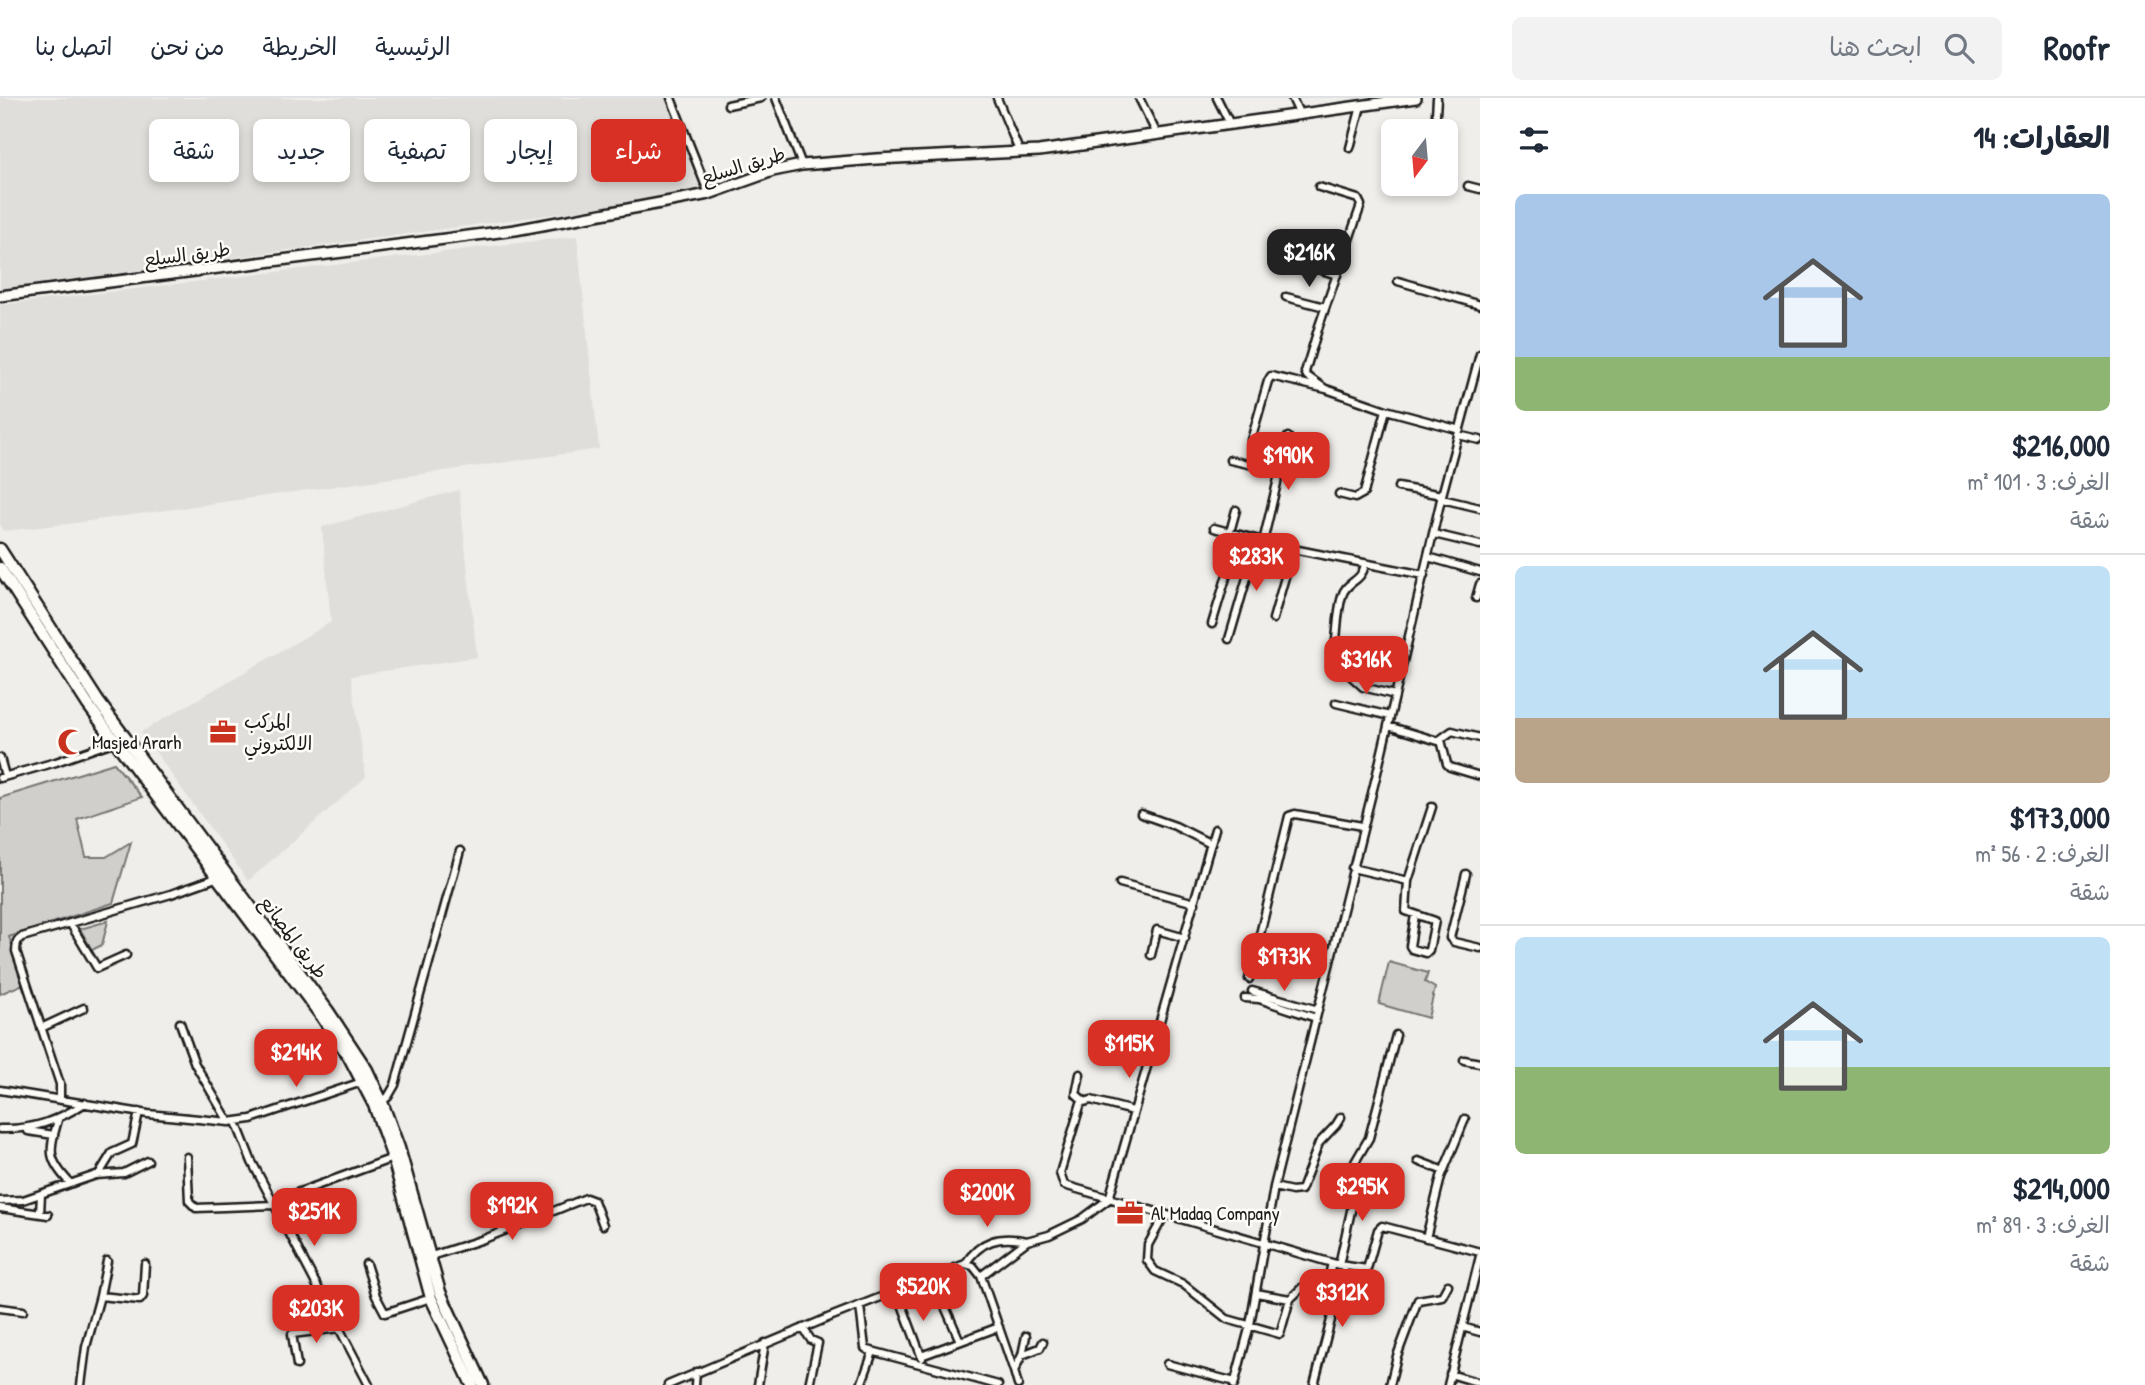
<!DOCTYPE html>
<html lang="ar">
<head>
<meta charset="utf-8">
<style>
	:root { --surface:#fff; --page:#f2f2f3; --text:#1f2937; --muted:#747a83; --line:#e0e1e3; --accent:#d93025 }
	body { margin:0; font-family:"Patrick Hand","Playpen Sans Arabic",sans-serif; background:var(--page); color:var(--text); direction:rtl; height:100vh; display:flex; flex-direction:column; font-size:26px; white-space:nowrap }
	* { box-sizing:border-box; margin:0 }
	p { font-size:23px; color:var(--muted) }
	.icon { flex:none; width:38px; height:38px; fill:none; stroke:currentColor; stroke-width:2; stroke-linecap:round; stroke-linejoin:round }
	.map { position:relative; flex:1; overflow:hidden; direction:ltr }
	.drawer { display:flex; flex-direction:column; background:var(--surface); width:665px }
	.drawer>* { flex:none }
	.top-card { position:absolute; left:21px; top:21px; width:665px; height:63px; direction:rtl; display:flex; gap:14px }
	.needle { width:46px; rotate:196deg }
	.buttons { position:absolute; left:1381px; top:21px; display:grid; gap:14px }
	.buttons a { display:grid; place-items:center; width:77px; height:77px; border-radius:10px; background:var(--surface); box-shadow:0 4px 10px #0003; font-size:35px }
	.price { position:absolute; translate:-50% -60px; padding:0 16px; border-radius:14px; background:var(--accent); color:#fff; font-size:23px; line-height:46px; filter:drop-shadow(0 2px 4px #0008) }
	.price::after { content:''; position:absolute; left:50%; top:42px; width:21px; height:16px; margin-left:-10px; background:inherit; clip-path:polygon(0 0,100% 0,50% 100%) }
	.price.current { background:#222; color:#fff }
	ul { padding:0; list-style:none }
	li { display:grid; align-content:center; gap:14px; height:371px; padding:0 35px }
	li+li { border-top:2px solid var(--line) }
	li span { display:grid; place-items:center; height:217px; border-radius:10px; color:#555 }
	li>.icon { margin-inline-start:auto }
	span .icon { width:126px; height:126px; fill:#fffc; stroke-width:1 }
	li b { font-size:30px }
	h2 { display:flex; justify-content:space-between; align-items:center; height:84px; padding:0 35px; font-size:30px }
	.tag { padding:0 24px; border-radius:10px; background:var(--surface); box-shadow:0 4px 10px #0003; font-size:24px; line-height:63px }
	.tag.current { background:var(--accent); color:#fff }
	header { display:flex; align-items:center; gap:42px; box-sizing:border-box; height:98px; padding:0 35px; background:var(--surface); border-bottom:2px solid var(--line) }
	header strong { font-size:33px }
	nav { display:flex; gap:38px; margin-inline-start:auto; font-size:24px }
	.search { width:490px; height:63px; background:var(--page); display:flex; align-items:center; gap:18px; box-sizing:border-box; padding:0 24px; border-radius:10px; color:var(--muted); font-size:26px }
	main { display:flex; flex:1; min-height:0 }
	.map>svg:first-child { display:block }
	.built { fill:#e0deda }
	.green { fill:#d0cfcc; stroke:#767674; stroke-width:2 }
	.lines { fill:none; stroke-linecap:round; stroke-linejoin:round }
	.street-casing { stroke:#1c1c1c; stroke-width:11 }
	.secondary-casing { stroke:#1c1c1c; stroke-width:14 }
	.primary-casing { stroke:#1c1c1c; stroke-width:15 }
	.street { stroke:#fdfcf7; stroke-width:6 }
	.secondary { stroke:#fdfcf7; stroke-width:9 }
	.primary { stroke:#fdfcf7; stroke-width:10 }
	.labels { text-anchor:middle; dominant-baseline:central; stroke-width:5; stroke-linejoin:round; paint-order:stroke }
	.street-label { font-size:19px; fill:#1c1c1c; stroke:#fdfcf7 }
	.poi-label { font-size:19px; fill:#1c1c1c; stroke:#fdfcf7; text-anchor:start }
</style>
</head>
<body>
<header>
<strong>Roofr</strong>
<div class="search"><svg class="icon" aria-label="search" viewBox="0 0 24 24"><circle cx="10" cy="10" r="6"/><path d="M15 15l6 6"/></svg>ابحث هنا</div>
<nav><a>الرئيسية</a><a>الخريطة</a><a>من نحن</a><a>اتصل بنا</a></nav>
</header>
<main>
<section class="drawer">
<h2>العقارات: 14<svg class="icon" aria-label="filters" viewBox="0 0 24 24"><path d="M4 7h16M4 17h16"/><circle cx="9" cy="7" r="2"/><circle cx="15" cy="17" r="2"/></svg></h2>
<ul>
<li><span style="background:linear-gradient(#a9c7e8 75%,#8fb573 0)"><svg class="icon" aria-label="home" viewBox="0 0 24 24"><path d="M3 11l9-7 9 7M6 9v11h12V9"/></svg></span><div><b>$216,000</b><p>الغرف: 3 · 101 m²</p><p>شقة</p></div></li>
<li><span style="background:linear-gradient(#bfe0f5 70%,#b9a48a 0)"><svg class="icon" aria-label="home" viewBox="0 0 24 24"><path d="M3 11l9-7 9 7M6 9v11h12V9"/></svg></span><div><b>$173,000</b><p>الغرف: 2 · 56 m²</p><p>شقة</p></div></li>
<li><span style="background:linear-gradient(#bfe0f5 60%,#8fb573 0)"><svg class="icon" aria-label="home" viewBox="0 0 24 24"><path d="M3 11l9-7 9 7M6 9v11h12V9"/></svg></span><div><b>$214,000</b><p>الغرف: 3 · 89 m²</p><p>شقة</p></div></li>
</ul>
</section>
<div class="map">
<svg width="1480" height="1287" viewBox="0 0 1480 1287">
	<rect width="100%" height="100%" fill="#f0eeea"/>
	<filter id="ink" filterUnits="userSpaceOnUse"><feTurbulence type="fractalNoise" baseFrequency=".0143" numOctaves="2"/><feDisplacementMap in="SourceGraphic" scale="14" xChannelSelector="R" yChannelSelector="G"/><feConvolveMatrix kernelMatrix="1 2 1 2 8 2 1 2 1" color-interpolation-filters="sRGB"/></filter>
	<g filter="url(#ink)">
		<path class="built" d="M0 0H667L702 88 699 93 555 116 0 191Z
			M577 138 599 351 75 425 4 433 0 426V207Z
			M459 392 477 559 351 578 366 679 248 783 141 634 331 524 322 429Z"/>
		<path class="green" d="M114 665 142 699 77 721 86 759H106L131 744 113 805 9 839 26 885 0 896V700Z
			M108 823 102 847 92 852 80 831Z
			M1389 864 1428 875 1425 884 1435 890 1428 920 1379 906Z"/>
		<g class="lines">
			<g class="street-casing">
				<path id="street" d="M671 0 709 96
					M776 0 802 67
					M997 0 1020 55
					M1139 0 1157 36
					M1217 0 1230 26
					M1292 0 1300 17
					M728 7 761 0
					M1435 33 1437 0
					M1350 50 1361 8
					M1468 88 1480 91
					M1319 89 1358 101 1361 107 1319 228 1305 274 1307 278 1324 290
					M1287 161 1337 177
					M1398 183 1480 207
					M1286 199 1325 209
					M1458 337 1480 342
					M1285 353 1254 346 1251 342 1268 283 1271 278 1326 291 1386 312 1460 332
					M1230 362 1280 373
					M1398 389 1442 397
					M1339 396 1355 400 1364 395 1386 312
					M1442 401 1480 410
					M1214 430 1293 451 1424 477
					M1230 434 1236 412
					M1434 436 1480 447
					M1263 444 1288 339
					M1428 459 1480 474
					M1476 500 1480 486
					M1273 521 1293 451
					M1212 526 1239 437
					M1229 541 1258 442
					M1365 551 1403 564
					M1333 561C1338 541 1336 518 1342 498 1346 483 1361 485 1365 467
					M1351 578 1363 589 1395 597
					M1336 605 1390 618
					M1388 628 1438 643 1452 633 1480 640
					M1441 642 1447 666 1450 669 1480 678
					M0 660 5 678
					M0 680 56 664 116 643
					M1141 716 1175 728 1211 746
					M1352 770 1408 783 1406 813 1435 823 1429 852 1426 855 1412 851 1410 848 1415 817
					M1466 776 1450 840 1454 844 1480 850
					M1408 783 1432 709
					M1120 785 1195 805
					M70 825 97 870 126 857
					M1151 857 1157 832 1185 840
					M1249 881 1289 718 1295 716 1362 728
					M1252 893 1318 912
					M1245 900 1259 901 1316 920
					M180 925 195 966 229 1024
					M41 930 84 910
					M1396 937 1369 1040 1351 1071 1356 1090 1339 1167 1367 1171 1378 1132 1382 1128 1480 1154
					M1464 962 1480 965
					M1080 976 1076 996 1084 1003
					M0 992 148 1016 229 1024 251 1021 362 984
					M60 1001V986L16 853 17 843 22 839 171 796 216 780
					M379 1005 388 999 395 987 460 753
					M1133 1013 1091 1002 1081 1005 1060 1075 1064 1087 1339 1167
					M58 1022C49 1053 47 1061 70 1085
					M236 1024 252 1064 369 1287
					M0 1031C33 1032 57 1023 85 1005
					M28 1033 54 1037
					M187 1059 189 1103 196 1110 275 1107 283 1100 393 1060
					M1418 1063 1444 1073
					M99 1076 112 1055 132 1046 139 1014
					M1274 1089 1292 1093 1301 1092 1319 1045 1336 1027 1341 1019
					M0 1103 23 1102 96 1077 124 1075 148 1063
					M0 1110 48 1117
					M40 1116 41 1096
					M1164 1118 1148 1147 1147 1162 1155 1173 1183 1186 1227 1221 1280 1236 1290 1201
					M1426 1140 1441 1079 1465 1021
					M428 1159 484 1141 586 1100 594 1103 603 1127
					M366 1166 376 1198 385 1215 431 1200
					M965 1166C981 1142 999 1137 1027 1143
					M981 1178 1027 1143 1049 1137 1082 1121 1109 1101 1215 731
					M932 1179 960 1243
					M1326 1190 1332 1165
					M897 1193 922 1260
					M1256 1195 1290 1201 1310 1182
					M100 1198 140 1202 143 1198 145 1166
					M860 1208 865 1250 868 1252 998 1287
					M0 1210 23 1213
					M1462 1229 1480 1234
					M803 1230 811 1242 818 1245 809 1287
					M1022 1257 1026 1238
					M921 1258 999 1229
					M1167 1266 1235 1284
					M297 1267 292 1236 339 1230
					M1450 1276 1480 1285
					M81 1287 86 1249 100 1198 107 1163
					M668 1287 830 1219 965 1166 973 1168 981 1178 1014 1273
					M695 1287 696 1274
					M758 1287 765 1245
					M861 1287 873 1254
					M1018 1287 1014 1273 1022 1257 1040 1250 1043 1244
					M1234 1287 1250 1227 1274 1089 1377 675 1442 397 1480 256
					M1314 1287 1345 1168
					M1390 1287 1397 1258 1418 1202 1442 1198 1448 1187
					M1448 1287 1480 1158"/>
			</g>
			<g class="secondary-casing">
				<path id="secondary" d="M0 198 515 132 709 96 773 73 802 67 876 61 1039 53 1416 0"/>
			</g>
			<g class="primary-casing">
				<path id="primary" d="M0 451 98 603 328 913 367 972 382 1004 399 1050 440 1194 483 1287
					M0 470 88 607 322 919 349 959 374 1007 393 1060 431 1200 472 1287"/>
			</g>
			<use href="#street" class="street"/>
			<use href="#secondary" class="secondary"/>
			<use href="#primary" class="primary"/>
		</g>
	</g>
	<defs>
		<g id="office-bare" transform="scale(2.1)"><path d="M-6-3h4V-5.5h4V-3h4V5H-6ZM-1-4.5V-3h2v-1.5ZM-6 0V1H6V0Z" fill="#c8321e" stroke="#fdfcf7" stroke-width="2.5" paint-order="stroke"/></g>
		<g id="mosque-bare" transform="scale(2.1)"><path d="M3.5-4.9A6 6 0 1 0 3.5 4.9A5 5 0 1 1 3.5-4.9Z" fill="#c8321e" stroke="#fdfcf7" stroke-width="2.5" paint-order="stroke"/></g>
	</defs>
	<g fill-rule="evenodd">
		<use href="#office-bare" x="223" y="634"/>
		<use href="#mosque-bare" x="71" y="644"/>
		<use href="#office-bare" x="1130" y="1115"/>
	</g>
	<g class="labels">
		<g class="street-label">
			<text transform="translate(743 67) rotate(-17)">طريق السلع</text>
			<text transform="translate(187 156) rotate(-7)">طريق السلع</text>
			<text transform="translate(294 839) rotate(53)">طريق المصانع</text>
		</g>
		<g class="poi-label">
			<text x="244" y="623">المركب<tspan x="244" dy="22">الالكتروني</tspan></text>
			<text x="92" y="644">Masjed Ararh</text>
			<text x="1151" y="1115">Al Madaq Company</text>
		</g>
	</g>
</svg>
<div class="buttons">
<a><svg class="needle" viewBox="-14 -14 28 28"><path d="M0-13l5 13h-10z" fill="#e53935"/><path d="M0 13l5-13h-10z" fill="#747a83"/></svg></a>
</div>
<b class="price current" style="left:1309px;top:191px">$216K</b>
<b class="price" style="left:1288px;top:394px">$190K</b>
<b class="price" style="left:1256px;top:495px">$283K</b>
<b class="price" style="left:1366px;top:598px">$316K</b>
<b class="price" style="left:1284px;top:895px">$173K</b>
<b class="price" style="left:1129px;top:982px">$115K</b>
<b class="price" style="left:296px;top:991px">$214K</b>
<b class="price" style="left:1362px;top:1125px">$295K</b>
<b class="price" style="left:987px;top:1131px">$200K</b>
<b class="price" style="left:512px;top:1144px">$192K</b>
<b class="price" style="left:314px;top:1150px">$251K</b>
<b class="price" style="left:923px;top:1225px">$520K</b>
<b class="price" style="left:1342px;top:1231px">$312K</b>
<b class="price" style="left:316px;top:1247px">$203K</b>
<div class="top-card">
<a class="tag current">شراء</a>
<a class="tag">إيجار</a>
<a class="tag">تصفية</a>
<a class="tag">جديد</a>
<a class="tag">شقة</a>
</div>
</div>
</main>
</body>
</html>
